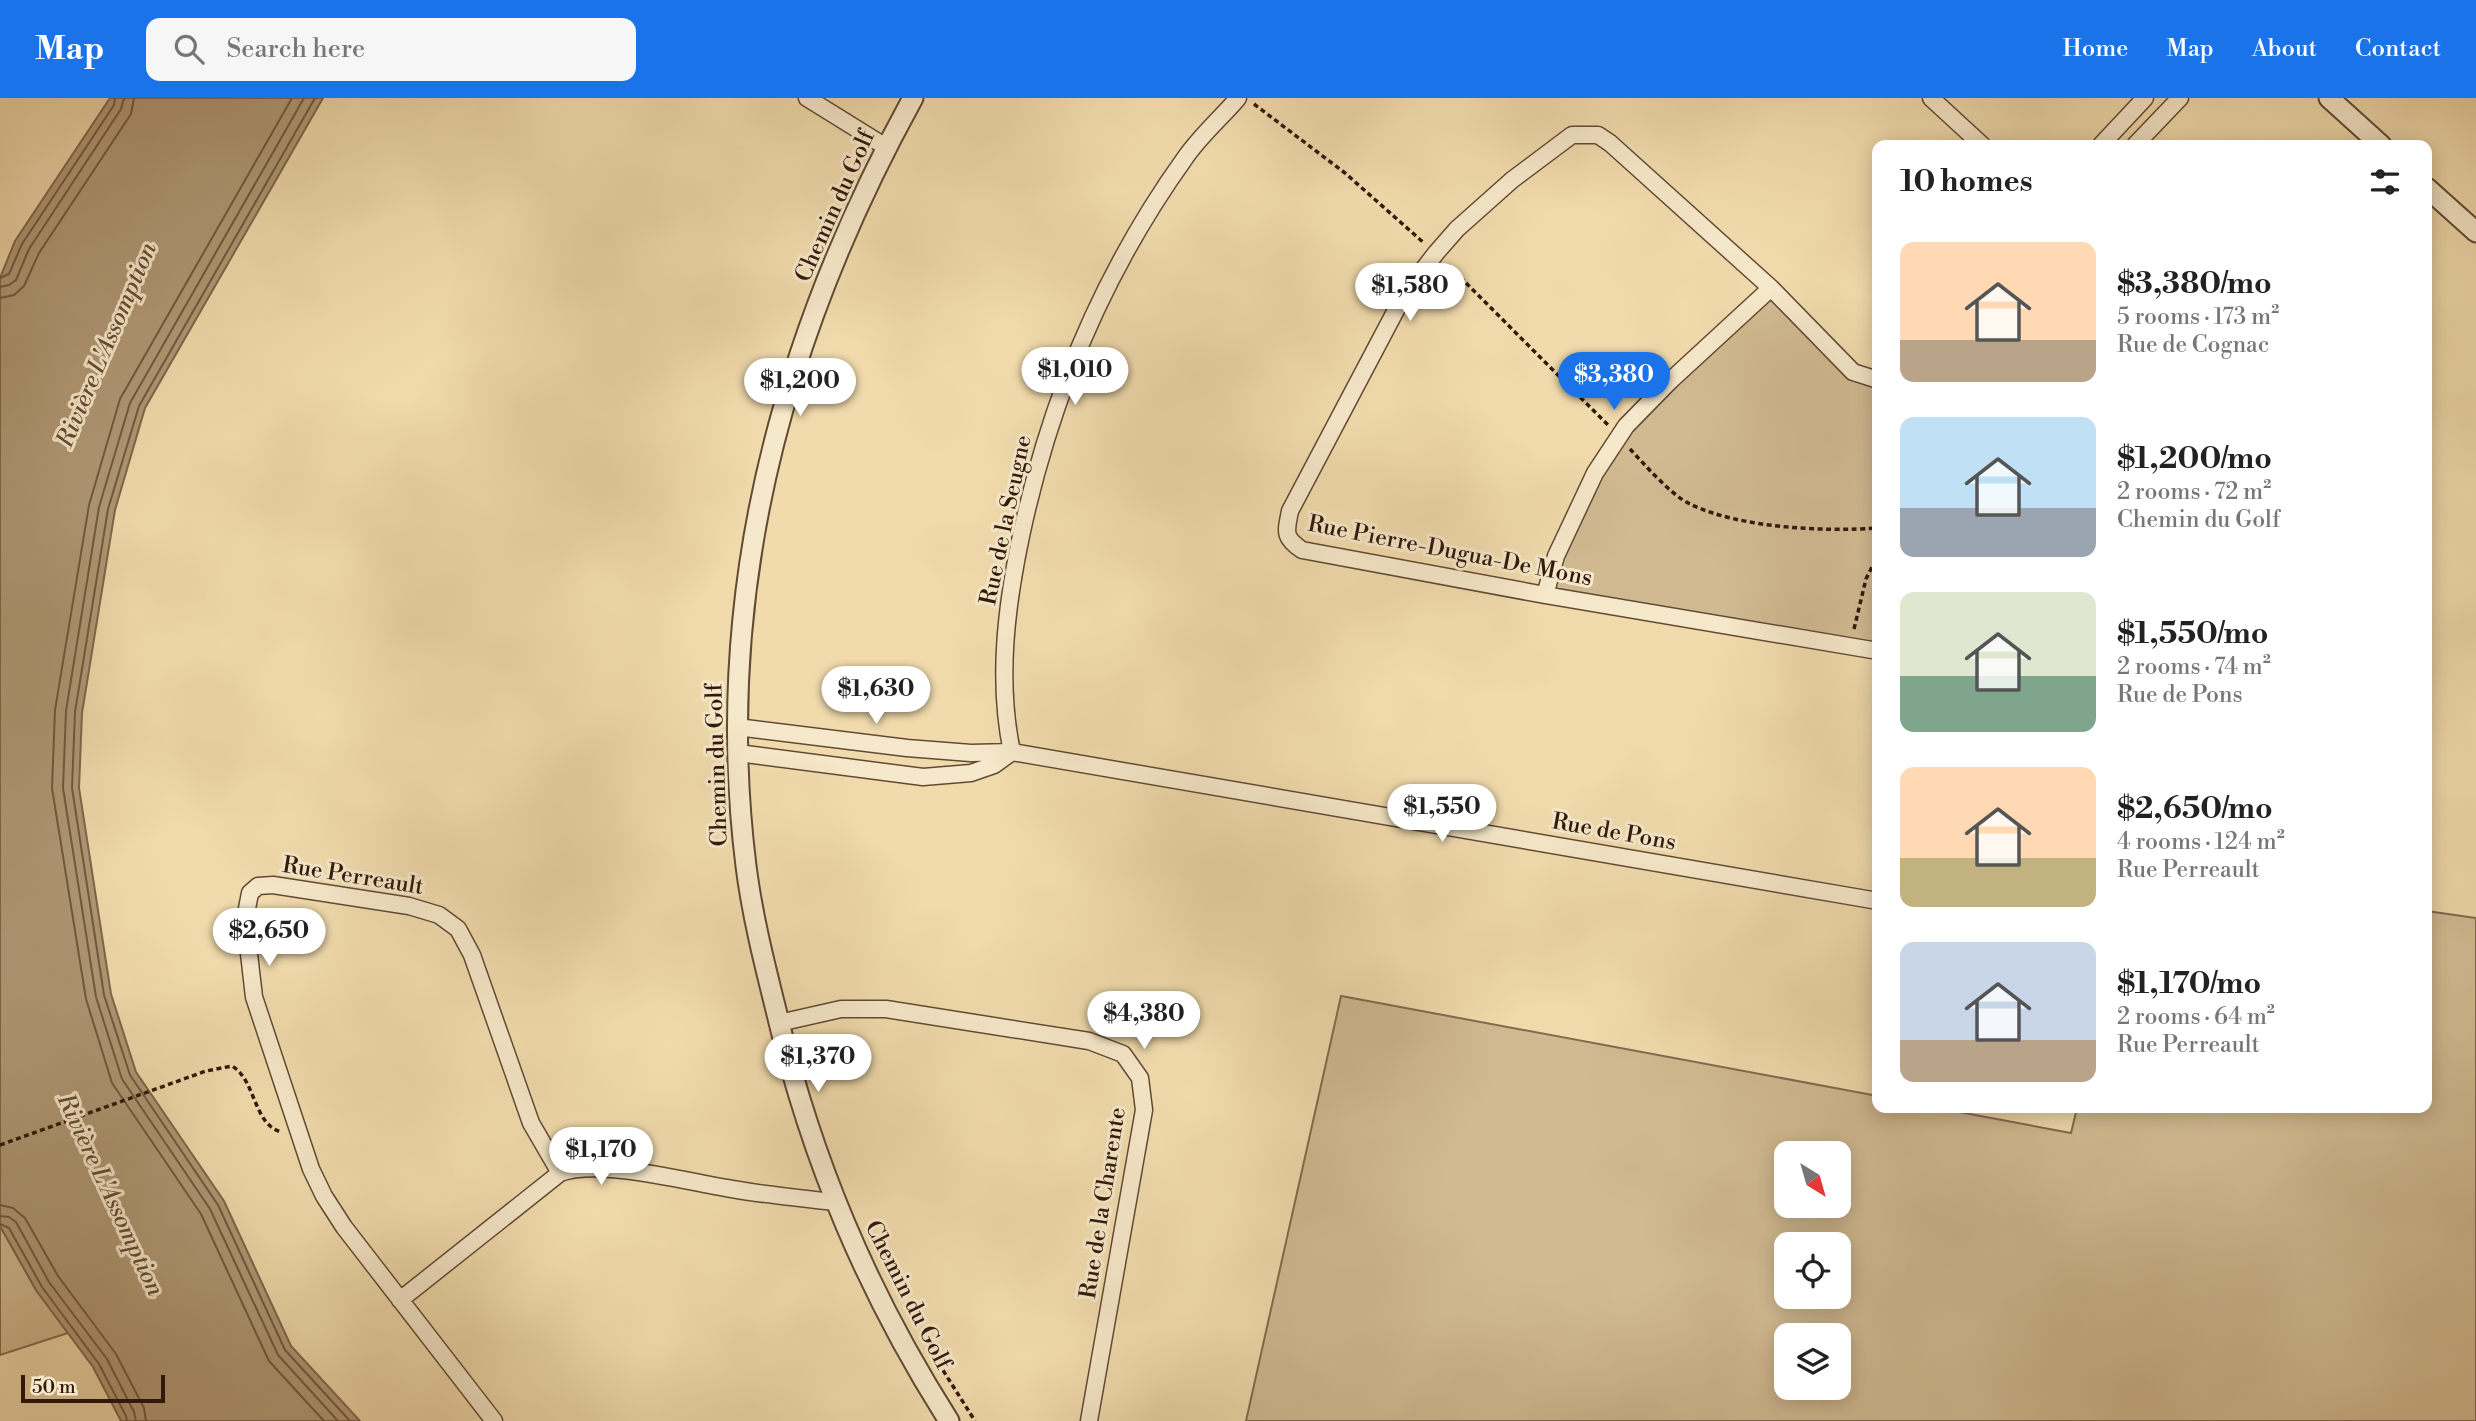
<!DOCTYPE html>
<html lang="en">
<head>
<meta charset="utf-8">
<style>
	:root { --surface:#fff; --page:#f6f6f6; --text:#222; --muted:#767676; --accent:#1a73e8 }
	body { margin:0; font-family:"Libre Bodoni",serif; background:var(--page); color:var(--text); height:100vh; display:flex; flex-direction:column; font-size:26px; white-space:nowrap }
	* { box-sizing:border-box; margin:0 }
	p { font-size:23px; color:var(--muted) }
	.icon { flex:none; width:38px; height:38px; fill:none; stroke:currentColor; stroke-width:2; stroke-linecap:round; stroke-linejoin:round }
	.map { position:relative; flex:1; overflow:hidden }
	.drawer { position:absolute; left:1872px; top:42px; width:560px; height:973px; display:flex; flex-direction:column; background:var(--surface); border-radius:14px; box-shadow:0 4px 18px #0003 }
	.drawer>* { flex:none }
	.needle { width:46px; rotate:143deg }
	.fabs { position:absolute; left:1774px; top:1043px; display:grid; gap:14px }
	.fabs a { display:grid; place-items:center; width:77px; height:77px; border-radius:14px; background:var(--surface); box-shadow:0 4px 18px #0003; font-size:35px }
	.scale { position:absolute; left:21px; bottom:18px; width:144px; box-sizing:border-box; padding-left:7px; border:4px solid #33190c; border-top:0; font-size:19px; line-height:24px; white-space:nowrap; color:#33190c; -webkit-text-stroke:5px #f6e8ca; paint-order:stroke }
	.price { position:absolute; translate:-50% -60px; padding:0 16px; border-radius:24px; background:#fff; color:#222; font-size:23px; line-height:46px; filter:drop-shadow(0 2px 4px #0008) }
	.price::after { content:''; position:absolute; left:50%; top:42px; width:21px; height:16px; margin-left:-10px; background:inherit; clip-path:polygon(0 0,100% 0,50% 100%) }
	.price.selected { background:var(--accent); color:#fff }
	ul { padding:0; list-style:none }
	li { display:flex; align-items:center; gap:21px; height:175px; padding:0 28px }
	li span { display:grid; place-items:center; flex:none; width:196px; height:140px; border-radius:14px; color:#555 }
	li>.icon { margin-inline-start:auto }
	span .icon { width:84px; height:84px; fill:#fffc; stroke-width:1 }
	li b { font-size:30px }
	h2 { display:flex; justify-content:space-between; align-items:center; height:84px; padding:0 28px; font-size:30px }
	header { display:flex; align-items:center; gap:42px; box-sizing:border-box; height:98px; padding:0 35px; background:var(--accent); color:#fff }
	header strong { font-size:33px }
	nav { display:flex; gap:38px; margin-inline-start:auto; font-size:24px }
	.search { width:490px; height:63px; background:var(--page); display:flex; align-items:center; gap:18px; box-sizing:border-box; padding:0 24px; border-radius:14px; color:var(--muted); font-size:26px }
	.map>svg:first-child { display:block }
	.green { fill:#d1ba92; stroke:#826a4f; stroke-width:2; fill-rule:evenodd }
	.water { fill:#b09976; stroke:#7e664c; stroke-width:2 }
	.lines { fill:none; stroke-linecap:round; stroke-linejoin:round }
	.shore { stroke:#725941; stroke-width:2 }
	.minor-casing { stroke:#624a34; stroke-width:19 }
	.tertiary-casing { stroke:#624a34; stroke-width:23 }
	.path { stroke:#33190c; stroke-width:3.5; stroke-dasharray:5 3.5; stroke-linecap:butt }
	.minor { stroke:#f6e8ca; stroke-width:16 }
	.tertiary { stroke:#f6e8ca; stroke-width:19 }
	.labels { text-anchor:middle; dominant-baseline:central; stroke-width:6; stroke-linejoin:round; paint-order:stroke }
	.street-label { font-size:23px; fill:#33190c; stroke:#f6e8ca }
	.water-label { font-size:24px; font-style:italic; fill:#654c36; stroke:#f6e8ca }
</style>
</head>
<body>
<header>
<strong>Map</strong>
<div class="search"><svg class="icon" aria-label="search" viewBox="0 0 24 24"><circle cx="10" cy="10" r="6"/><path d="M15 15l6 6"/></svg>Search here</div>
<nav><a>Home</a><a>Map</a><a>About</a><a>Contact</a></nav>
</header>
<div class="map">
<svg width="2476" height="1323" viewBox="0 0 2476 1323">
	<rect width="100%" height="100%" fill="#f1dbad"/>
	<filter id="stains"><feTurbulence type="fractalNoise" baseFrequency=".00286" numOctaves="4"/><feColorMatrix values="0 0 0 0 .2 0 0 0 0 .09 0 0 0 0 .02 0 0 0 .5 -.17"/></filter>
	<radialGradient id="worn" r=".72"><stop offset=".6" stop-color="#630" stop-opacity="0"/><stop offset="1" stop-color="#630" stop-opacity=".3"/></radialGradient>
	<path class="green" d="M1771 190 1853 274 1878 282V553L1545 497 1619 338Z
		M2427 813 2476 820V1323H1246L1341 898 1878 998V1010H1938L2071 1035 2077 1010H2427ZM1839 1055V1108H1787V1055ZM1787 1146H1839V1199H1787ZM1787 1237H1839V1290H1787Z
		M0 1128 36 1192 68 1235 0 1257Z"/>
	<path class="water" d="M110 0H323L145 310 115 412 82 615 79 690 111 896 136 974 224 1103 291 1248 360 1323H121L93 1269 36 1192 0 1128V180L15 143Z"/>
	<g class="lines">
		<path class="shore" d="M292 0 120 301 89 407 55 612 52 690 86 901 112 985 201 1116 269 1263 324 1323
			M304 0 130 305 99 409 66 613 63 690 96 899 122 981 210 1111 278 1257 338 1323
			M315 0 139 308 108 411 75 614 72 690 104 897 130 977 218 1107 285 1252 350 1323
			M0 180 9 176 22 146 114 7 115 0
			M0 189 9 187 16 182 29 151 121 11 124 0
			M0 200 14 197 24 188 39 155 131 16 134 0
			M0 1107 13 1110 25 1120 58 1178 116 1256 144 1310 146 1323
			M0 1118 9 1119 16 1124 49 1184 107 1261 134 1314 136 1323
			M0 1126 9 1130 42 1189 99 1266 126 1318 127 1323"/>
		<g class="minor-casing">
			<path id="minor" d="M807 0 886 49
				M1931 0 1982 47
				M2101 47 2145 0
				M2135 47 2180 0
				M1878 282 1853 274 1771 190 1610 45 1598 37H1572L1512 82 1457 131 1436 155 1405 195 1290 413C1286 434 1283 439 1302 452L1545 497 1878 553
				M1545 497 1556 458 1595 375 1626 328 1670 283 1771 190
				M737 629 907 650 971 655 1012 654 1878 803
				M1012 654C997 583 1006 509 1021 438 1050 302 1104 173 1185 60 1200 38 1221 20 1238 0
				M738 655 923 679 971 675 994 667 1012 654
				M779 925 841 911H886L1089 943 1123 956 1140 980 1144 1012 1089 1323
				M400 1202 560 1075C598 1060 688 1084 732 1091 766 1097 800 1100 834 1104
				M494 1323 344 1129 324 1098 311 1071 254 899 245 821 250 795 258 788 273 787 409 808 439 817 458 831 472 857 531 1025 560 1075"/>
		</g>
		<g class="tertiary-casing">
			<path id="tertiary" d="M913 0C782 238 712 495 746 768 752 816 764 864 776 912 811 1061 867 1194 949 1323
				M2329 0 2381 47
				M2427 90 2476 134"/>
		</g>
		<path class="path" d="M1254 6 1345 75 1424 145
			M1448 167 1608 327
			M1630 351C1645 367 1671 397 1690 406 1739 430 1824 434 1878 430
			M1854 531 1866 481 1878 457
			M0 1047 206 973 232 968C256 982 253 1026 281 1034
			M934 1258 975 1323"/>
		<use href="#minor" class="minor"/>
		<use href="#tertiary" class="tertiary"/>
	</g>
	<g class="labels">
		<g class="street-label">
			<text transform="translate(835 108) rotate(-66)">Chemin du Golf</text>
			<text transform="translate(1006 422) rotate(-78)">Rue de la Seugne</text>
			<text transform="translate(1450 453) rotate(11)">Rue Pierre-Dugua-De Mons</text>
			<text transform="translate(717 667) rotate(-92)">Chemin du Golf</text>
			<text transform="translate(1614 734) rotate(10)">Rue de Pons</text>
			<text transform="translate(353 778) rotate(9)">Rue Perreault</text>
			<text transform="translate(1103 1105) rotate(-81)">Rue de la Charente</text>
			<text transform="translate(908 1197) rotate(63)">Chemin du Golf</text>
		</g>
		<g class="water-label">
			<text transform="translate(107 247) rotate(-67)">Rivière L'Assomption</text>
			<text transform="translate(110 1097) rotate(65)">Rivière L'Assomption</text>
		</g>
	</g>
	<rect width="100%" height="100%" filter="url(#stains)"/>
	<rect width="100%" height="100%" fill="url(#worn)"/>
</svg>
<div class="fabs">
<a><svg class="needle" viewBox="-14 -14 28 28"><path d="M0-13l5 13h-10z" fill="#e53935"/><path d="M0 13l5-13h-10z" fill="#767676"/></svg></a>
<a><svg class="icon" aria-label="locate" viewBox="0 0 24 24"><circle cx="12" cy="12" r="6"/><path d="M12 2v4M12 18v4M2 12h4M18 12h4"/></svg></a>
<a><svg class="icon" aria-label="layers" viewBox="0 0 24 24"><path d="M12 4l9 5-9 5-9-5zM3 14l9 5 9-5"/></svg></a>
</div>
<div class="scale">50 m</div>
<b class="price" style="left:1410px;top:225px">$1,580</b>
<b class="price" style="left:1075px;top:309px">$1,010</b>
<b class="price selected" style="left:1614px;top:314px">$3,380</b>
<b class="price" style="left:800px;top:320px">$1,200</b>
<b class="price" style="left:876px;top:628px">$1,630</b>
<b class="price" style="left:1442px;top:746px">$1,550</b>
<b class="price" style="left:269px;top:870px">$2,650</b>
<b class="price" style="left:1144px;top:953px">$4,380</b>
<b class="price" style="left:818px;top:996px">$1,370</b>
<b class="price" style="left:601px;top:1089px">$1,170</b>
<section class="drawer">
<h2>10 homes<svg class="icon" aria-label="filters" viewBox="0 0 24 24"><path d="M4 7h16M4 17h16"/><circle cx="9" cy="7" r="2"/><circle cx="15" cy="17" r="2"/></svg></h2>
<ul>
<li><span style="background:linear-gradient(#ffd9b3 70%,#b9a48a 0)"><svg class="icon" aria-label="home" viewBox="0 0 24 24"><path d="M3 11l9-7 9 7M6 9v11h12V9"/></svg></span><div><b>$3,380/mo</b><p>5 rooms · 173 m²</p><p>Rue de Cognac</p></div></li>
<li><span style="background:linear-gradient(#bfe0f5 65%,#9aa5b1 0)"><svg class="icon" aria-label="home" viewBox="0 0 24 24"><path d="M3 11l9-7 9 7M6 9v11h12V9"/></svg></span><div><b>$1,200/mo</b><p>2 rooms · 72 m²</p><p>Chemin du Golf</p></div></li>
<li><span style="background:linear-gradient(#dfe7d0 60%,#7fa58c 0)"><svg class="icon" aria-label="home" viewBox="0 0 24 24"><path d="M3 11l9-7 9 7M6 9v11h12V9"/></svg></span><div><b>$1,550/mo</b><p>2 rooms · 74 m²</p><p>Rue de Pons</p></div></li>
<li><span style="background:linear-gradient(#ffd9b3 65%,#c2b280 0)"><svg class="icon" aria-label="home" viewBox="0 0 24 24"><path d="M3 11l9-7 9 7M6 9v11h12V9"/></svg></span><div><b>$2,650/mo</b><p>4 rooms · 124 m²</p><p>Rue Perreault</p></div></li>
<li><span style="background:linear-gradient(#c9d6e8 70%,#b9a48a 0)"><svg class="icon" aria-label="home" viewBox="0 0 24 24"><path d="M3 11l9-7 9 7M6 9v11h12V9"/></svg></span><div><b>$1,170/mo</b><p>2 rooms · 64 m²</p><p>Rue Perreault</p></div></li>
</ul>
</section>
</div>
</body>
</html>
